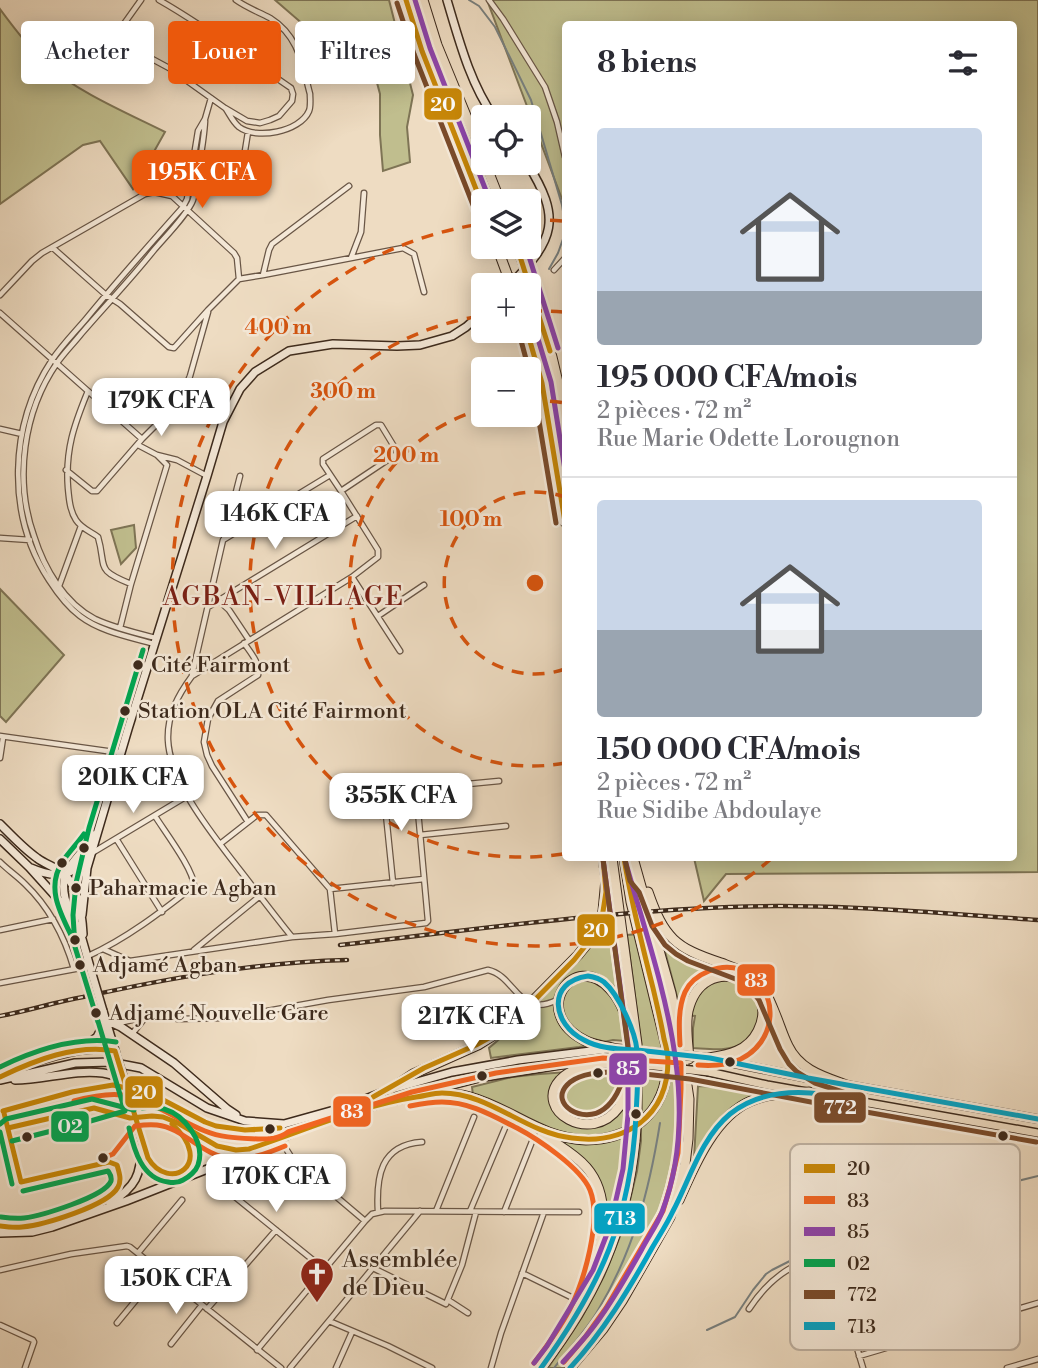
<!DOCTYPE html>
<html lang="fr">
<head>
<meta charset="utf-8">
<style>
	:root { --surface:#fff; --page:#f2f2f3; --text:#2b2b33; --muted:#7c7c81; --line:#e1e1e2; --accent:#ea580c }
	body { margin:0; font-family:"Libre Bodoni",serif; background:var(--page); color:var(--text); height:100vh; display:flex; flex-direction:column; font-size:26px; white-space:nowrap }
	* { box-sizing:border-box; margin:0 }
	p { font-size:23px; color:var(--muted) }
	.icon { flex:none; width:38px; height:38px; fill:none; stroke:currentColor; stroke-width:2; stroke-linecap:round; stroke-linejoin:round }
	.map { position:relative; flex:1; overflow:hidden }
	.drawer { position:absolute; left:562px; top:21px; width:455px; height:840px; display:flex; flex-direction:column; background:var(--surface); border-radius:7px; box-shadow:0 4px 18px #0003 }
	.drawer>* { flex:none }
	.banner { position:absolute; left:21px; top:21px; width:436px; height:63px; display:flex; gap:14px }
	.buttons { position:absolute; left:471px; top:105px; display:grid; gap:14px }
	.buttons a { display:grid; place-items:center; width:70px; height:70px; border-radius:7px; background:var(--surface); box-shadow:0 4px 18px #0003; font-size:35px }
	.price { position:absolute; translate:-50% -60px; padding:0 16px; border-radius:14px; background:#fff; color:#222; font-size:23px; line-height:46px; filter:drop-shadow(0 2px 4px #0008) }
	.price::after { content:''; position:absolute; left:50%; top:42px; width:21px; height:16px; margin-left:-10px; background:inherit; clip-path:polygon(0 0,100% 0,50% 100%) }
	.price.current { background:var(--accent); color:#fff }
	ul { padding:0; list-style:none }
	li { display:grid; align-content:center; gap:14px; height:371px; padding:0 35px }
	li+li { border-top:2px solid var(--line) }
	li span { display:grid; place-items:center; height:217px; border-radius:7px; color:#555 }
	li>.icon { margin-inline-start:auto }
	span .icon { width:126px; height:126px; fill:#fffc; stroke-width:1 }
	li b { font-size:30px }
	h2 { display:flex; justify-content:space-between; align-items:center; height:84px; padding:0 35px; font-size:30px }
	.pill { padding:0 24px; border-radius:7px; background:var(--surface); box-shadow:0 4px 18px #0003; font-size:24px; line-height:63px }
	.pill.current { background:var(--accent); color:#fff }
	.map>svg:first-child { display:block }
	.green { fill:#c0be8e; stroke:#7e7455; stroke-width:2 }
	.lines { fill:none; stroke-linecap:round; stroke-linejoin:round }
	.stream { stroke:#787f7e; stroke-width:2 }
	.street-casing { stroke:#695646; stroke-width:7 }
	.secondary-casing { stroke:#3d2a1c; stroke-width:10 }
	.primary-casing { stroke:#3d2a1c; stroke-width:10 }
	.highway-casing { stroke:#3d2a1c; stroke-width:11 }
	.street { stroke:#f4e8d7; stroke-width:4.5 }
	.secondary { stroke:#f4e8d7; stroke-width:7 }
	.primary { stroke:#eedcc2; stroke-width:7 }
	.highway { stroke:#eedcc2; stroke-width:9 }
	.rail-casing { stroke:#3d2a1c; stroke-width:4.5 }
	.rail { stroke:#f4e8d7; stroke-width:2; stroke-dasharray:5; stroke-linecap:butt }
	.secondary-bridge-casing { stroke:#3d2a1c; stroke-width:10; stroke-linecap:butt }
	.primary-bridge-casing { stroke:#3d2a1c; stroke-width:10; stroke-linecap:butt }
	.highway-bridge-casing { stroke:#3d2a1c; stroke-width:11; stroke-linecap:butt }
	.secondary-bridge { stroke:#f4e8d7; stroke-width:7 }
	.primary-bridge { stroke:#eedcc2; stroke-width:7 }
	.highway-bridge { stroke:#eedcc2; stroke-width:9 }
	.bus-1-casing { stroke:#f4e8d7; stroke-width:10 }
	.bus-2-casing { stroke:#f4e8d7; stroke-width:10 }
	.bus-3-casing { stroke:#f4e8d7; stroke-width:10 }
	.bus-4-casing { stroke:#f4e8d7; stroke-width:10 }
	.bus-5-casing { stroke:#f4e8d7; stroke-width:10 }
	.bus-6-casing { stroke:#f4e8d7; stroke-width:10 }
	.bus-1 { stroke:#c88707; stroke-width:5 }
	.bus-2 { stroke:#f26522; stroke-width:5 }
	.bus-3 { stroke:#8e44ad; stroke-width:5 }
	.bus-4 { stroke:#00a651; stroke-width:5 }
	.bus-5 { stroke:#7a4b2a; stroke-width:5 }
	.bus-6 { stroke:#03a3c5; stroke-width:5 }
	.ring { fill:none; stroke:#d7540e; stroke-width:3.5; stroke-dasharray:12 9 }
	.bus-dot { fill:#3d2a1c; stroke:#f4e8d7; stroke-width:2.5 }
	.labels { text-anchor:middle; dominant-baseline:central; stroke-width:5; stroke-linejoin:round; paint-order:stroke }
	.bus-label { font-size:22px; fill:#3d2a1c; stroke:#f4e8d7; text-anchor:start }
	.poi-label { font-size:24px; fill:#3d2a1c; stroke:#f4e8d7; text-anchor:start }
	.neighbourhood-label { font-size:26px; letter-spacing:2px; fill:#7a1f14; stroke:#f4e8d7 }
	.key { fill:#f4e8d7; stroke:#bdaf9f; stroke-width:2 }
	.key-label { font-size:19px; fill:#3d2a1c }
	.centre { fill:#d7540e; stroke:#f4e8d7; stroke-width:3.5 }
	.ring-label { font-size:21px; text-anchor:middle; font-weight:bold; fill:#d7540e; stroke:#f4e8d7; stroke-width:5; stroke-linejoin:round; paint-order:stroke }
	.line-badge { stroke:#f4e8d7; stroke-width:2.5 }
	.badge-label { font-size:19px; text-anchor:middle; font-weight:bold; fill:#fff }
</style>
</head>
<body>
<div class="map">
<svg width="1038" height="1368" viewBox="0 0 1038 1368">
	<rect width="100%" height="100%" fill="#eedcc2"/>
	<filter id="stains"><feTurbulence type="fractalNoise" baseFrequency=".00286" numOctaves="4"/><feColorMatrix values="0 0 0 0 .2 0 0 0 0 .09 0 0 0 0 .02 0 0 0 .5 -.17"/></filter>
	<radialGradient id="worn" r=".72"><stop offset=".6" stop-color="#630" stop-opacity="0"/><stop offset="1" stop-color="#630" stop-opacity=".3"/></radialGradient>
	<path class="green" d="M275 0H389L413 95 407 127 410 162 383 171 380 135V94L369 53 305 26Z
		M487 0H1038V872L726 874 704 901 694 858H1013V24H565V207Z
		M0 9C14 28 29 48 46 64 77 92 127 113 165 132L133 189 100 141 83 145 0 204Z
		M134 525 136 548 121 564 111 530Z
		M0 589 64 655 6 722 0 716Z
		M649 933C670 1002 695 1091 681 1163 676 1190 665 1213 653 1237 629 1286 599 1328 563 1368H548L582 1317 604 1276 623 1229 637 1171 641 1141V1043L627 935Z
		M660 933C679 954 701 961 727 969L731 980C739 982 749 987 754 995 765 1010 759 1035 742 1044 727 1052 709 1049 693 1048V1028L695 1016 682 1015Z
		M614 937 625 1004 620 1012 625 1041 613 1040 579 1047 491 1058 489 1048 517 1024 596 939Z
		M608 1071 628 1072 626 1083 631 1087C626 1152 624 1206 598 1266L603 1190 598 1177 591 1166 581 1157 473 1095 472 1087 512 1077 540 1074 568 1072 577 1077Z
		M698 1086 765 1089V1091L745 1099 736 1105 694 1159Z"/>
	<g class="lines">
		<path class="stream" d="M469 0 479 6 495 27 531 100 562 205 565 223 563 239 558 253 549 269
			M707 1330 735 1317 753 1290 766 1274 772 1270 867 1222 960 1195 1038 1176
			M554 1368C568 1350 585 1332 597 1312 633 1252 649 1192 660 1123"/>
		<g class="street-casing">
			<path id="street" d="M141 0 116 35 117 40 169 68 225 108 247 121 260 123 270 120 279 116 292 101 293 94 291 88C247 58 205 26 159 0
				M489 0 503 19 545 87 557 122 565 157
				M226 109C230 115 233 122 239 127 256 140 300 132 309 111 311 106 310 99 310 94 302 64 299 36 270 18 259 12 247 8 236 0
				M244 157 248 132
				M53 248 106 295 120 304 169 347 174 348 208 310 239 279 263 275 403 248 414 254 424 292
				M351 258 361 232 364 193
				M554 270 565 258
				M263 275 269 250 272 244 349 186
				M0 295 32 261 42 253 145 194 154 192 172 196 234 253 237 258 239 279
				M0 313 142 439
				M88 391C74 425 65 450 68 488 69 499 70 511 76 520 82 529 90 531 98 537 107 568 94 569 131 584
				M376 425H381L398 453 341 491 323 464V459Z
				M0 429 22 434
				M138 445 157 455 177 460 207 476
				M66 470 92 491H97L142 439 179 402 190 376 208 312
				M0 538 30 540
				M224 539 240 476
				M352 577 400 651
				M59 586 81 526
				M218 600 229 610 249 640
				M208 607 357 516
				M378 616 424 585
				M120 628 131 584 167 465 157 455
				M156 638C136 633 114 628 95 619 64 603 44 568 34 536 14 480 23 412 57 363 64 353 73 344 81 334 105 306 131 279 154 250 165 237 188 214 193 200 195 193 196 185 197 179 200 159 204 140 205 121
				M244 643C250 652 261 664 258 675L218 701 208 719 204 742 207 755 212 766 248 822
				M154 644C130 637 101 632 80 616 67 606 58 594 49 580 6 515 9 425 52 360 62 345 75 332 86 319 117 281 150 244 183 207L187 199 198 131 205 119 211 98
				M192 675 223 540 330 475
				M0 736 121 753
				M0 758 3 738
				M383 785 393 883
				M420 835 506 826
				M117 840 162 912
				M220 844 257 815H266L330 889 335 934 426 923 428 921 416 789 499 781
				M92 853 187 796
				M0 862C8 870 17 876 25 884 49 907 65 938 74 969
				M330 889 424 879
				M0 930 53 919
				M292 937 335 934
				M103 949 130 961 292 937C274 915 257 892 239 869 213 835 170 783 168 740 167 715 178 695 192 676L352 577 378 557V550L341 491
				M194 950 260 896
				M88 956C126 939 161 912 194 886 194 870 165 832 155 816
				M0 983 91 966
				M115 1024 144 1017
				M132 1034 144 1019 154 1013 178 1019 224 1018 239 1016 328 1000 424 987 488 970C516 976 518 1019 557 1000
				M280 1139 293 1160 365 1221
				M218 1165 223 1184 229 1192 324 1269
				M436 1211 474 1117
				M470 1211 505 1128
				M378 1212C376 1177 380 1145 422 1142
				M504 1212 533 1139
				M991 1249 1009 1312
				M138 1253 182 1200
				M373 1268 446 1304 462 1265 476 1212
				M0 1270 71 1254 127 1246 130 1247 281 1368
				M943 1271 956 1328
				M522 1273 573 1298
				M448 1300 468 1313
				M207 1309 276 1230
				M749 1309C773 1273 793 1266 830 1248L837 1261 851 1328 863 1368
				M329 1321 388 1346 432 1368
				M117 1323 160 1271
				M0 1325 33 1340 34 1342 25 1368
				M171 1344 202 1305
				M257 1350 365 1221 372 1214 385 1211 579 1212
				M859 1356 1038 1303
				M290 1368 420 1211
				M336 1368 352 1332
				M491 1368 501 1333 544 1212
				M1007 1368 1038 1359"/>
		</g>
		<g class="secondary-casing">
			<path id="secondary" d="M447 0C459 40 470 83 494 117
				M510 285C555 239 562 219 527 163
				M0 824C12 836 24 849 37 858 46 865 59 868 66 876 79 890 82 916 83 934
				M0 839 29 867 57 898 73 920 80 932 92 974
				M31 868C47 875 64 879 79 866 83 862 86 858 91 854
				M69 910C53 871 75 865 94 835
				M82 915 87 868 128 729 207 476 223 422 240 389 255 372 289 351 333 344 397 346 420 345 452 336 466 327 483 312
				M103 1011 116 1054
				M106 1020 121 1027 174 1063 227 1109 236 1115
				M83 1048 97 1037 106 1020
				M0 1077C26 1063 87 1042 115 1051
				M0 1080 75 1063 110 1062 141 1068 207 1108 245 1121 284 1124 345 1107 389 1090 452 1072 518 1060 607 1049
				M15 1080C44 1080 74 1069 103 1073 111 1074 117 1077 124 1080
				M425 1092 479 1078 560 1065 589 1063
				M110 1203C136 1187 141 1175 142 1144L122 1073
				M0 1233 32 1232 52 1227 126 1201 238 1157 302 1129 337 1117 397 1099"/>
		</g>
		<g class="primary-casing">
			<path id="primary" d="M713 1059 832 1083
				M709 1072 767 1085 1038 1133
				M847 1085 1038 1119"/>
		</g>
		<g class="highway-casing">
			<path id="highway" d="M406 0 422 51 483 207
				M423 0 437 45 483 157
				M485 163 500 201
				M497 247 507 274
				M517 247 523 263
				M527 275 552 357 561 395 565 429
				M527 331 542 383 565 522
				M612 858 637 1044V1115
				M648 892C664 938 675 948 721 963 734 968 748 972 758 983 767 992 771 1004 776 1016 780 1026 783 1036 788 1046 800 1071 825 1077 849 1086
				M613 1048C604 1046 594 1045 586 1041 528 1013 574 949 610 989 622 1001 626 1018 632 1033
				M689 1059C688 1044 685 1026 688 1011 703 948 783 981 758 1031 748 1051 729 1055 709 1058
				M611 1062C595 1065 571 1067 560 1080 533 1110 591 1146 619 1107 626 1096 630 1083 635 1072
				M389 1090 413 1074 478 1045 508 1026 578 955 592 938 599 926 603 911 606 879 603 858
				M395 1100C421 1095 444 1090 470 1097 511 1108 540 1138 586 1140 607 1140 624 1135 641 1122 663 1104 669 1077 667 1050L631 902 624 858
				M542 1134C557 1145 574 1153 586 1167 616 1201 600 1257 584 1294
				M679 1200C694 1166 715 1116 751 1101 769 1093 790 1093 809 1092
				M541 1368C596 1297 626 1230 635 1141
				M570 1368 603 1329 622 1301 645 1261 670 1217 685 1164 688 1139 689 1099 680 1038 671 993 633 858"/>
		</g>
		<use href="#street" class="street"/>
		<use href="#secondary" class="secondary"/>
		<use href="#primary" class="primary"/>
		<use href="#highway" class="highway"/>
		<g class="rail-casing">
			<path id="rail" d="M340 945C470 930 599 912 730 907 832 903 936 913 1038 920
				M0 1016C28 1011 55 1002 83 997 170 978 258 962 347 960"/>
		</g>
		<use href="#rail" class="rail"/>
		<g class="secondary-bridge-casing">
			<path id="secondary-bridge" d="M92 974 103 1011
				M116 1055 122 1073"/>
		</g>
		<g class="primary-bridge-casing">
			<path id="primary-bridge" d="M613 1048 709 1058
				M611 1062 655 1066 709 1072"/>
		</g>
		<g class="highway-bridge-casing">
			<path id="highway-bridge" d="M523 263 527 275
				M507 274 512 285
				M635 1141 637 1115"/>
		</g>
		<use href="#secondary-bridge" class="secondary-bridge"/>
		<use href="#primary-bridge" class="primary-bridge"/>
		<use href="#highway-bridge" class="highway-bridge"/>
		<g class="bus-1-casing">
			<path id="bus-1" d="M406 0 422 51 483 207
				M517 247 550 351
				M527 331 542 383 565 522
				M115 1051 148 1158C169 1193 216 1164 172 1124
				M0 1077C35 1060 76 1044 115 1051
				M373 1097 424 1068 476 1045 503 1030 521 1014 574 960 594 935 602 918 606 892 603 858
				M3 1111 72 1092 113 1085 152 1094 205 1122 216 1126 245 1130 280 1128
				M4 1113 21 1182
				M8 1128 94 1108 130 1118 152 1116 163 1117 178 1123 217 1146 236 1150 249 1149C304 1131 358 1106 416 1097 424 1096 434 1093 442 1093 490 1093 525 1133 572 1138 625 1145 668 1117 668 1060 668 1053 666 1046 664 1039 661 1022 657 1005 653 988 642 944 631 902 624 858
				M0 1226C7 1227 15 1228 22 1227 43 1225 108 1206 118 1187 122 1180 119 1172 117 1165L109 1162 21 1182"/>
		</g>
		<g class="bus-2-casing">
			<path id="bus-2" d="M680 1045C679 1027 678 1008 685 992 690 981 699 975 709 971 753 953 787 1004 761 1042 746 1063 723 1067 698 1065
				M74 1101C89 1097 106 1093 122 1095 153 1100 176 1120 205 1131 222 1138 239 1138 258 1139 269 1139 279 1139 288 1132L412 1092 496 1073 603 1058 681 1063V1089L678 1153 670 1187 663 1211 606 1308 586 1336 564 1362
				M410 1106C420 1104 432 1102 442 1102 470 1102 493 1116 517 1128 538 1139 581 1168 590 1190 602 1220 584 1281 570 1309 560 1328 547 1346 534 1363
				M101 1159 113 1154 135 1126C142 1125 149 1124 157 1125 184 1128 202 1156 232 1159 250 1160 268 1153 285 1146"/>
		</g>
		<g class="bus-3-casing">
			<path id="bus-3" d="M415 0 430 48 490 201
				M526 247 558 348
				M535 329 551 382 565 470
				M563 1362C575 1349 587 1336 597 1322 614 1299 628 1274 642 1249 648 1237 657 1225 662 1212 706 1098 656 971 625 860
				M534 1363 547 1346 593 1270 610 1226 623 1169 628 1115V1045L603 859"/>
		</g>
		<g class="bus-4-casing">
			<path id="bus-4" d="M71 935C59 911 46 886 63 861 69 852 77 844 84 834
				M98 1022 75 947 73 915 76 883 89 828 143 650
				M0 1067C35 1050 77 1036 116 1042
				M0 1124 6 1119 92 1099 134 1110
				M129 1128C134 1150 142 1179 168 1182 173 1183 178 1183 183 1180 189 1177 196 1171 198 1165 206 1142 184 1115 164 1109 157 1107 149 1107 142 1108
				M0 1132 12 1184
				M12 1141 87 1122 125 1111 94 1008
				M1 1217C8 1218 16 1219 24 1218 40 1216 105 1197 111 1181 112 1176 110 1174 108 1171L23 1191"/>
		</g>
		<g class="bus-5-casing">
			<path id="bus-5" d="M397 3 414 54 475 210
				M519 333 533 385 556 523
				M603 859 629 1055
				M625 860 630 881 639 892 652 926 665 945 676 954 688 961 746 983 759 1000 780 1049 789 1064 797 1072 815 1083 852 1095
				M614 1072H626C621 1085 616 1100 604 1109 583 1125 549 1104 567 1085 578 1073 600 1072 614 1072Z
				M644 1074 690 1079 832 1106 1036 1142"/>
		</g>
		<g class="bus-6-casing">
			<path id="bus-6" d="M588 976C594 977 599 978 604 982 619 995 635 1031 637 1050 619 1049 600 1049 584 1040 552 1024 546 982 588 976Z
				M637 1050 710 1058 808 1078 1038 1119
				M541 1368C601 1285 631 1218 636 1115 637 1094 639 1072 637 1050
				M570 1368C603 1332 628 1291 652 1248 659 1236 667 1224 673 1211 690 1179 701 1138 730 1114 756 1093 790 1090 822 1094"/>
		</g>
		<use href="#bus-1" class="bus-1"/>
		<use href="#bus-2" class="bus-2"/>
		<use href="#bus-3" class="bus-3"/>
		<use href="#bus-4" class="bus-4"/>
		<use href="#bus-5" class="bus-5"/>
		<use href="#bus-6" class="bus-6"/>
	</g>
	<g class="ring">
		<path d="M565 669A91 91 0 1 1 565 497"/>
		<path d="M565 763A182 182 0 0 1 482 409M529 401A182 182 0 0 1 565 403"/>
		<path d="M563 854A272 272 0 0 1 481 316M530 311A272 272 0 0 1 563 312"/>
		<path d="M771 859A363 363 0 1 1 481 224M529 220A363 363 0 0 1 563 221"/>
	</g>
	<defs>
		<g id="church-pin" transform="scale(1.75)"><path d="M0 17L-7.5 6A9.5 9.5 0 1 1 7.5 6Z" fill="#8f2418" stroke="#f4e8d7"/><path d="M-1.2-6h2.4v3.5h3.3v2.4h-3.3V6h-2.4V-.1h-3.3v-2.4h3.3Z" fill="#fff"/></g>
	</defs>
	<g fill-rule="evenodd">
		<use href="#church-pin" x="317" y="1274"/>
	</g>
	<g class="bus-dot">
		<circle cx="138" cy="665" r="6"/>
		<circle cx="125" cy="711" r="6"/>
		<circle cx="84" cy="848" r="6"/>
		<circle cx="62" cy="863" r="6"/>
		<circle cx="76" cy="888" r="6"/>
		<circle cx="75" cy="940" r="6"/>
		<circle cx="80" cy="965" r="6"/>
		<circle cx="96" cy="1013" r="6"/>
		<circle cx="730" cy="1062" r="6"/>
		<circle cx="598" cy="1073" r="6"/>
		<circle cx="482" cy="1076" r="6"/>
		<circle cx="636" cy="1114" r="6"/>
		<circle cx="270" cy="1129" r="6"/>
		<circle cx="1003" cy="1136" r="6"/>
		<circle cx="27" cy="1137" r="6"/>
		<circle cx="103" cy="1158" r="6"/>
	</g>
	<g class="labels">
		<g class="bus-label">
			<text x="151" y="665">Cité Fairmont</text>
			<text x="138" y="711">Station OLA Cité Fairmont</text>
			<text x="89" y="888">Paharmacie Agban</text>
			<text x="93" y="965">Adjamé Agban</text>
			<text x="109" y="1013">Adjamé Nouvelle Gare</text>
		</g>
		<g class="poi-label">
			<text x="342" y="1260">Assemblée<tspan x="342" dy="28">de Dieu</tspan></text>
		</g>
		<g class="neighbourhood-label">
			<text x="284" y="597">AGBAN-VILLAGE</text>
		</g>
	</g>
	<rect x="790" y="1144" width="230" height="206" rx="10" class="key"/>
	<rect x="804" y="1164" width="31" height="9" fill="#c88707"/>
	<rect x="804" y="1196" width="31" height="8" fill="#f26522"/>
	<rect x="804" y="1227" width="31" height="9" fill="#8e44ad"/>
	<rect x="804" y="1259" width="31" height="8" fill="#00a651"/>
	<rect x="804" y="1290" width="31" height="9" fill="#7a4b2a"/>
	<rect x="804" y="1322" width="31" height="8" fill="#03a3c5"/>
	<g class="key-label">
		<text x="847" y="1175">20</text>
		<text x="847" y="1207">83</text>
		<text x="847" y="1238">85</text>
		<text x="847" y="1270">02</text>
		<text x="847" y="1301">772</text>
		<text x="847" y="1333">713</text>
	</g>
	<circle cx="535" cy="583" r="10" class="centre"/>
	<g class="ring-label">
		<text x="278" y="334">400 m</text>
		<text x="343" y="398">300 m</text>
		<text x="406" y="462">200 m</text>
		<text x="471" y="526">100 m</text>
	</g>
	<g class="line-badge">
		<rect x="423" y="87" width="40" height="34" rx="7" fill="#c88707"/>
		<rect x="576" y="913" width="40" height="34" rx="7" fill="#c88707"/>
		<rect x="736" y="963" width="40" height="34" rx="7" fill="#f26522"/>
		<rect x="608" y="1052" width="40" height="34" rx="7" fill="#8e44ad"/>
		<rect x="124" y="1075" width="40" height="34" rx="7" fill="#c88707"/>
		<rect x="813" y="1091" width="54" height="33" rx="7" fill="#7a4b2a"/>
		<rect x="332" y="1095" width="40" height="33" rx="7" fill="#f26522"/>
		<rect x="50" y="1110" width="40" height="33" rx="7" fill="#00a651"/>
		<rect x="593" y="1202" width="53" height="33" rx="7" fill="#03a3c5"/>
	</g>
	<g class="badge-label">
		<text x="443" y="111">20</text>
		<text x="596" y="937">20</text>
		<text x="756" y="987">83</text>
		<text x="628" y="1075">85</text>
		<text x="144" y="1099">20</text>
		<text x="840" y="1114">772</text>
		<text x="352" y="1118">83</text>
		<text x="70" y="1133">02</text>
		<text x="620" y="1225">713</text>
	</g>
	<rect width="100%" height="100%" filter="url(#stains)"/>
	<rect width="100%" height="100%" fill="url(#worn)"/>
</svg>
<div class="buttons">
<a><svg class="icon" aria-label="locate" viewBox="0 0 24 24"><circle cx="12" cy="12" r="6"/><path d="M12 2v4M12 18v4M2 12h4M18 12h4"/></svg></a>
<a><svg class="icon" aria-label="layers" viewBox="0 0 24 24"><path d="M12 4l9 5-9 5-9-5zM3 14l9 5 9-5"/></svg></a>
<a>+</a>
<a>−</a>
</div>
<b class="price current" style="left:202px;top:210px">195K CFA</b>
<b class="price" style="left:161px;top:438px">179K CFA</b>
<b class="price" style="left:275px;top:551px">146K CFA</b>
<b class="price" style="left:133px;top:815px">201K CFA</b>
<b class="price" style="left:401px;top:833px">355K CFA</b>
<b class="price" style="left:471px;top:1054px">217K CFA</b>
<b class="price" style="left:276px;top:1214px">170K CFA</b>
<b class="price" style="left:176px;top:1316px">150K CFA</b>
<div class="banner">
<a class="pill">Acheter</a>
<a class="pill current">Louer</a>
<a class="pill">Filtres</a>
</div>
<section class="drawer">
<h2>8 biens<svg class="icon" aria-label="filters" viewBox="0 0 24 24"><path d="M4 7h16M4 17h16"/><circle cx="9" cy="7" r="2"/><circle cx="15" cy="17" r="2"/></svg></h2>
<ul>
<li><span style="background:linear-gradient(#c9d6e8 75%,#9aa5b1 0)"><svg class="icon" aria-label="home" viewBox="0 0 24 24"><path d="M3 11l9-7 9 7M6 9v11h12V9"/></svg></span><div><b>195 000 CFA/mois</b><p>2 pièces · 72 m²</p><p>Rue Marie Odette Lorougnon</p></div></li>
<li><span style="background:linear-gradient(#c9d6e8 60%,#9aa5b1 0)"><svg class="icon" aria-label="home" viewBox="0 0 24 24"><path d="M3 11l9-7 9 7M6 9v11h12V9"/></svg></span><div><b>150 000 CFA/mois</b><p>2 pièces · 72 m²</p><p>Rue Sidibe Abdoulaye</p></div></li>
</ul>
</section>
</div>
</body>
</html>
